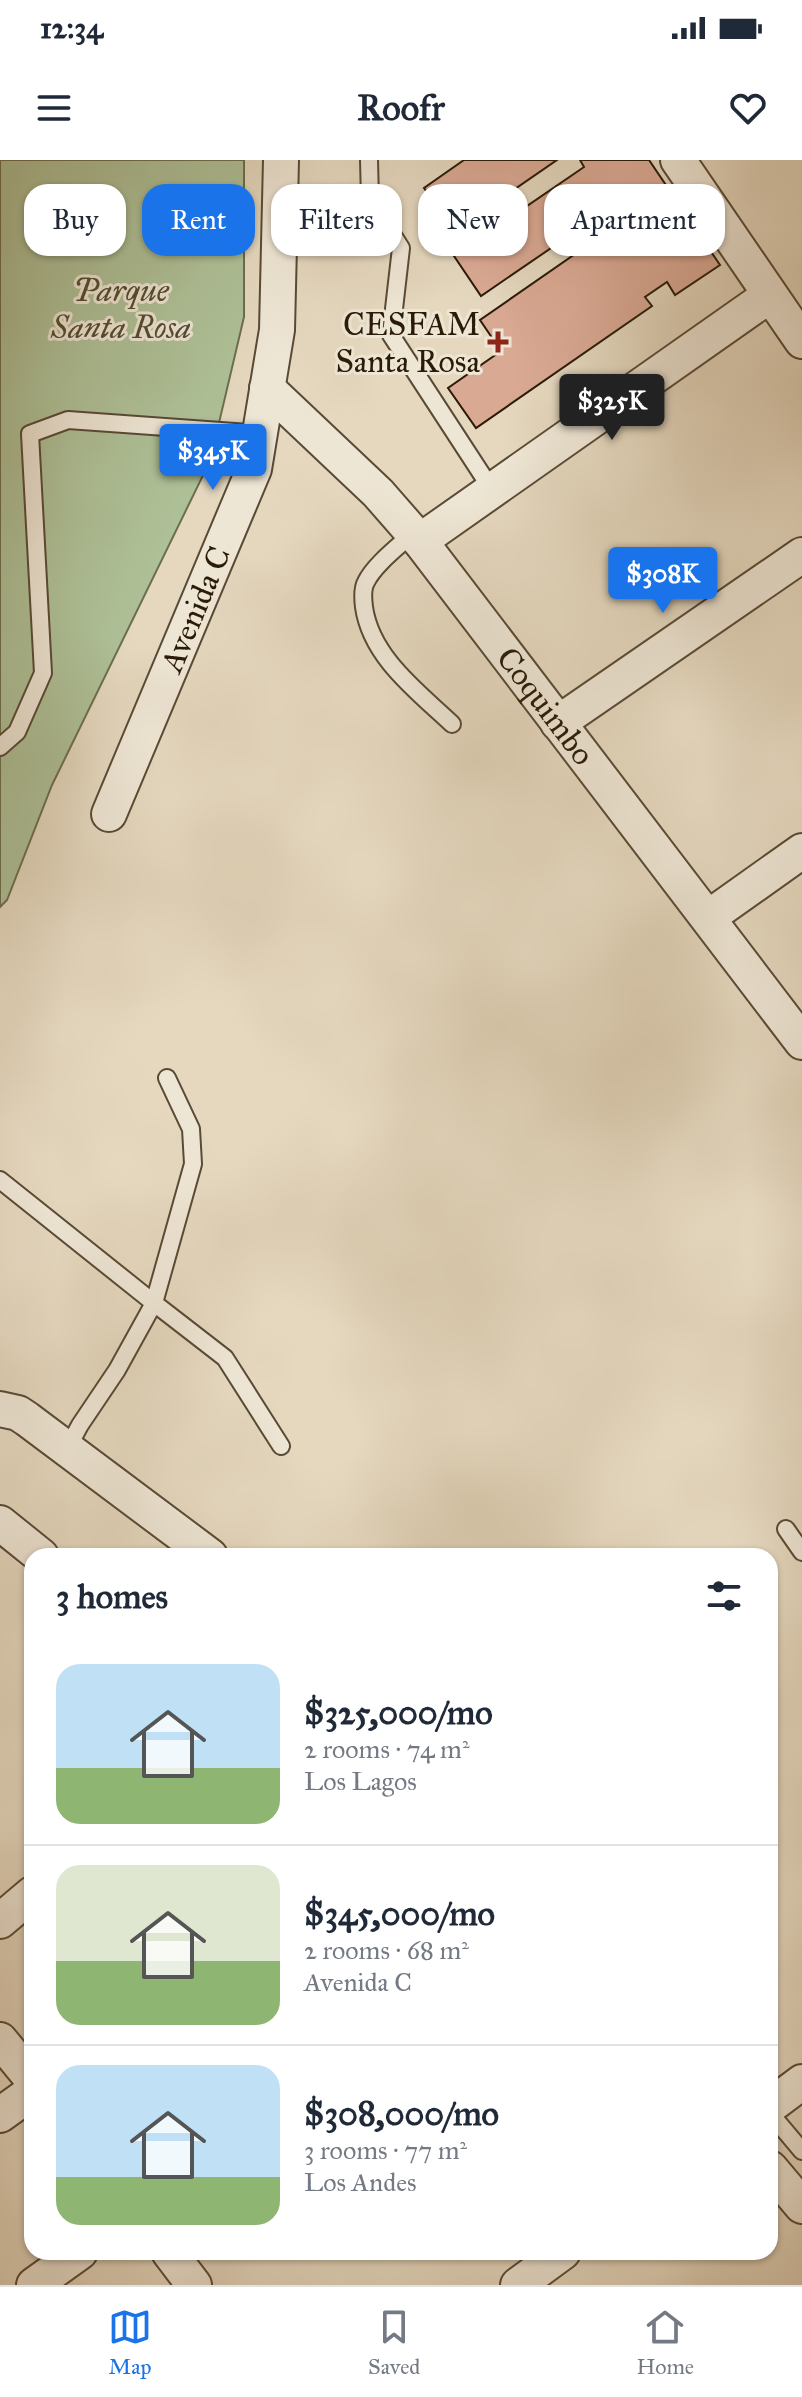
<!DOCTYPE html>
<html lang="en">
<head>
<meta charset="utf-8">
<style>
	:root { --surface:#fff; --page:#f2f2f3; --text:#1f2937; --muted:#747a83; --line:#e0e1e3; --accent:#1a73e8 }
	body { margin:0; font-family:"IM FELL Great Primer",serif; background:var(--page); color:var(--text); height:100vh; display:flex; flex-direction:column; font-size:30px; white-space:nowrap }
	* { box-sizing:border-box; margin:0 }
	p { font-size:26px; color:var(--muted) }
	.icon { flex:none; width:44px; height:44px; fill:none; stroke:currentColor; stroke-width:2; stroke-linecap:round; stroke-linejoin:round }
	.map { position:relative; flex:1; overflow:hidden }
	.details { position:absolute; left:24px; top:1388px; width:754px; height:712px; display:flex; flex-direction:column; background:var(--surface); border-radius:24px; box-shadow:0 2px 6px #0004 }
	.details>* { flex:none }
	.top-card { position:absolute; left:24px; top:24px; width:754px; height:72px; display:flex; gap:16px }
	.price { position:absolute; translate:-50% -68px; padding:0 18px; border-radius:8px; background:var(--accent); color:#fff; font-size:26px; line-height:52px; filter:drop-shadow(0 2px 4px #0008) }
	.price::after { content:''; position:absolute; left:50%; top:48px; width:24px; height:18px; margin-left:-12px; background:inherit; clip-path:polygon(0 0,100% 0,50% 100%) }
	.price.selected { background:#222; color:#fff }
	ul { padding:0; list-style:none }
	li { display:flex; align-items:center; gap:24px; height:200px; padding:0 32px }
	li+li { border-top:2px solid var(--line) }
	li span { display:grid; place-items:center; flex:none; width:224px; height:160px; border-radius:24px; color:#555 }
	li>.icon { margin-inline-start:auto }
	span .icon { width:96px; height:96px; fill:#fffc; stroke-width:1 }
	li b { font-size:34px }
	h2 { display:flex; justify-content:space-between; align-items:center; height:96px; padding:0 32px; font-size:34px }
	.chip { padding:0 28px; border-radius:24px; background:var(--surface); box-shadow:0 2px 6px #0004; font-size:28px; line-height:72px }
	.chip.selected { background:var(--accent); color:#fff }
	.status { display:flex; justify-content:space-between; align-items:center; height:56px; padding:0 40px; background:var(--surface); direction:ltr }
	.status svg { height:22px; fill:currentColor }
	header { display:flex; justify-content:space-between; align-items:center; height:104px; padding:0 32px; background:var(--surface); font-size:36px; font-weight:800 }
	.tab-bar { display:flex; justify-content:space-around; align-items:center; height:112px; border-top:2px solid var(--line); background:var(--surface); font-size:22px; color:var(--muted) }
	.tab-bar a { display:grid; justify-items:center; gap:4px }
	.tab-bar .selected { color:var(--accent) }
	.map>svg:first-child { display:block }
	.green { fill:#aec097; stroke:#6c6e4f; stroke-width:2 }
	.building { fill:#daa994; stroke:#2a1b07; stroke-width:2 }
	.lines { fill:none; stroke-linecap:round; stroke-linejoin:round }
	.lane-casing { stroke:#594a35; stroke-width:20 }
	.street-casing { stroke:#594a35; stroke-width:38 }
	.lane { stroke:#eee6d5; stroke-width:16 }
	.street { stroke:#eee6d5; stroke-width:34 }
	.poi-dot { fill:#8f2418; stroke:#eee6d5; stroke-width:3 }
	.labels { text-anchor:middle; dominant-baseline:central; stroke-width:6; stroke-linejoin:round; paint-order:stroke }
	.park-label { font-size:32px; font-style:italic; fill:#524d32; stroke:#eee6d5 }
	.poi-label { font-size:32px; fill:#2a1b07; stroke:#eee6d5; text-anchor:end }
	.street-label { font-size:32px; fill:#2a1b07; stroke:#eee6d5 }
</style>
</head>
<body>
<div class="status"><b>12:34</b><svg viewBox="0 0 49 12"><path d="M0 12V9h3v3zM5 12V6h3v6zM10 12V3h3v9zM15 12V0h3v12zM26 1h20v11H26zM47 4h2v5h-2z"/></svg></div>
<header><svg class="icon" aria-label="menu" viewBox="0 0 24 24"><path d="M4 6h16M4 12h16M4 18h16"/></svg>Roofr<svg class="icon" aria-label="heart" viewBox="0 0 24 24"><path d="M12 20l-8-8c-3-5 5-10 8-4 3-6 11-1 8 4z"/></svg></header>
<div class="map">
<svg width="802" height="2125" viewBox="0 0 802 2125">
	<rect width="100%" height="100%" fill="#e5d8bf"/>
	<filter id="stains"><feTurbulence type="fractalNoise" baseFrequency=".0025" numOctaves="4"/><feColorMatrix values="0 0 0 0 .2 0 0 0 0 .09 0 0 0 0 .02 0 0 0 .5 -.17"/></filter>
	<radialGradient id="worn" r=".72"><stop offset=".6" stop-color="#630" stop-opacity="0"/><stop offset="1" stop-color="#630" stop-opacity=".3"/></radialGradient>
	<path class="green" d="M0 0H244V157L210 301 52 625 7 740 0 747Z"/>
	<path class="building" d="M464 0H557L454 71 424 28Z
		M580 0H649L720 105 675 135 667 122 645 137 652 146 476 268 448 228 501 191 480 160 624 60 614 45 481 136 454 96 584 7Z"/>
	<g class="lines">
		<g class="lane-casing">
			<path id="lane" d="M369 0 370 39 401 88 391 175 492 330
				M413 373C399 386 374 405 366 422 362 429 363 439 364 447 371 497 417 531 452 564
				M0 587 17 572 43 513 30 274 68 260 262 274
				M0 1020 154 1143 193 1004 191 969 167 918
				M67 1289 80 1265 117 1210 154 1143 225 1198 281 1286
				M786 1369 802 1392
				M770 1953 802 1991"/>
		</g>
		<g class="street-casing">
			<g id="street">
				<path d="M678 0 802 181"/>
				<path id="s1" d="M267 228 378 333 420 381 802 882"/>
				<path d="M420 381 770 135"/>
				<path d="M558 563 802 395"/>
				<path id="s2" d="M109 654 254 309 277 170 281 0"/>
				<path d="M709 757 802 691"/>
				<path d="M0 1249 18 1253 27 1259 210 1396"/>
				<path d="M0 1363 41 1396"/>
				<path d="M0 1761 32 1734"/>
				<path d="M0 1880 32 1919"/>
				<path d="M770 1946 802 1922"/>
				<path d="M0 1955 32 1932"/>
				<path d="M770 2008 802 2046"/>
				<path d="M169 2092 194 2125"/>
				<path d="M34 2125 80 2092"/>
				<path d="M518 2125 563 2092"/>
			</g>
		</g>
		<use href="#lane" class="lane"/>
		<use href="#street" class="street"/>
	</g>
	<path class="poi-dot" d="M494 170h8v8h8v8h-8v8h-8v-8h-8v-8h8z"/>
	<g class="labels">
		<g class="park-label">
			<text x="121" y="130">Parque<tspan x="121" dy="37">Santa Rosa</tspan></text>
		</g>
		<g class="poi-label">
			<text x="480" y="164">CESFAM<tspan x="480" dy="37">Santa Rosa</tspan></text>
		</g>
		<g class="street-label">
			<text stroke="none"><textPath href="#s2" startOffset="222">Avenida C</textPath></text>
			<text stroke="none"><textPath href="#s1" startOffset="424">Coquimbo</textPath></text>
		</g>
	</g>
	<rect width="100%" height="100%" filter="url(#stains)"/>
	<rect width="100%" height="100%" fill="url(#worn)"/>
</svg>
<b class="price selected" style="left:612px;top:282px">$325K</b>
<b class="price" style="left:213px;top:332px">$345K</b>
<b class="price" style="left:663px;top:455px">$308K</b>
<div class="top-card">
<a class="chip">Buy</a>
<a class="chip selected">Rent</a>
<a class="chip">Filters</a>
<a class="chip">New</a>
<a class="chip">Apartment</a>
</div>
<section class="details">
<h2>3 homes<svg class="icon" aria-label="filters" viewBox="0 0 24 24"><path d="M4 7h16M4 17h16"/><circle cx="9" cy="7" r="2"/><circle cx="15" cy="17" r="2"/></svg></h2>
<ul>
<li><span style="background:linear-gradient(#bfe0f5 65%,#8fb573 0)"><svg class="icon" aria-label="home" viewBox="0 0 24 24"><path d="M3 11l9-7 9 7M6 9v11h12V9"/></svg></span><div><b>$325,000/mo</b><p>2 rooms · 74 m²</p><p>Los Lagos</p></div></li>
<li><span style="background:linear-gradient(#dfe7d0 60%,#8fb573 0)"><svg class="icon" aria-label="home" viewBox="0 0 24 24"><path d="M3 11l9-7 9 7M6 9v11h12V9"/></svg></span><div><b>$345,000/mo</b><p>2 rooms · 68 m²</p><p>Avenida C</p></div></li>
<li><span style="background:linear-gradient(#bfe0f5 70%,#8fb573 0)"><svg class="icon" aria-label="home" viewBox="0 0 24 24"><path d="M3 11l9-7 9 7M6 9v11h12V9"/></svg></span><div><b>$308,000/mo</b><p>3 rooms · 77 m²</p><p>Los Andes</p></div></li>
</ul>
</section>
</div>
<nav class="tab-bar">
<a class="selected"><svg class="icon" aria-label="map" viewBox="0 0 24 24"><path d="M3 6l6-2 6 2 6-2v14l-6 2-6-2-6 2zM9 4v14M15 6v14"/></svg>Map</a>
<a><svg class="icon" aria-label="saved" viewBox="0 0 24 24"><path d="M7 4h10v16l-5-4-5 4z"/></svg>Saved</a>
<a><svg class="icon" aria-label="home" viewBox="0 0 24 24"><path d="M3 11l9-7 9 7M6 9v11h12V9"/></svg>Home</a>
</nav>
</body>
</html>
